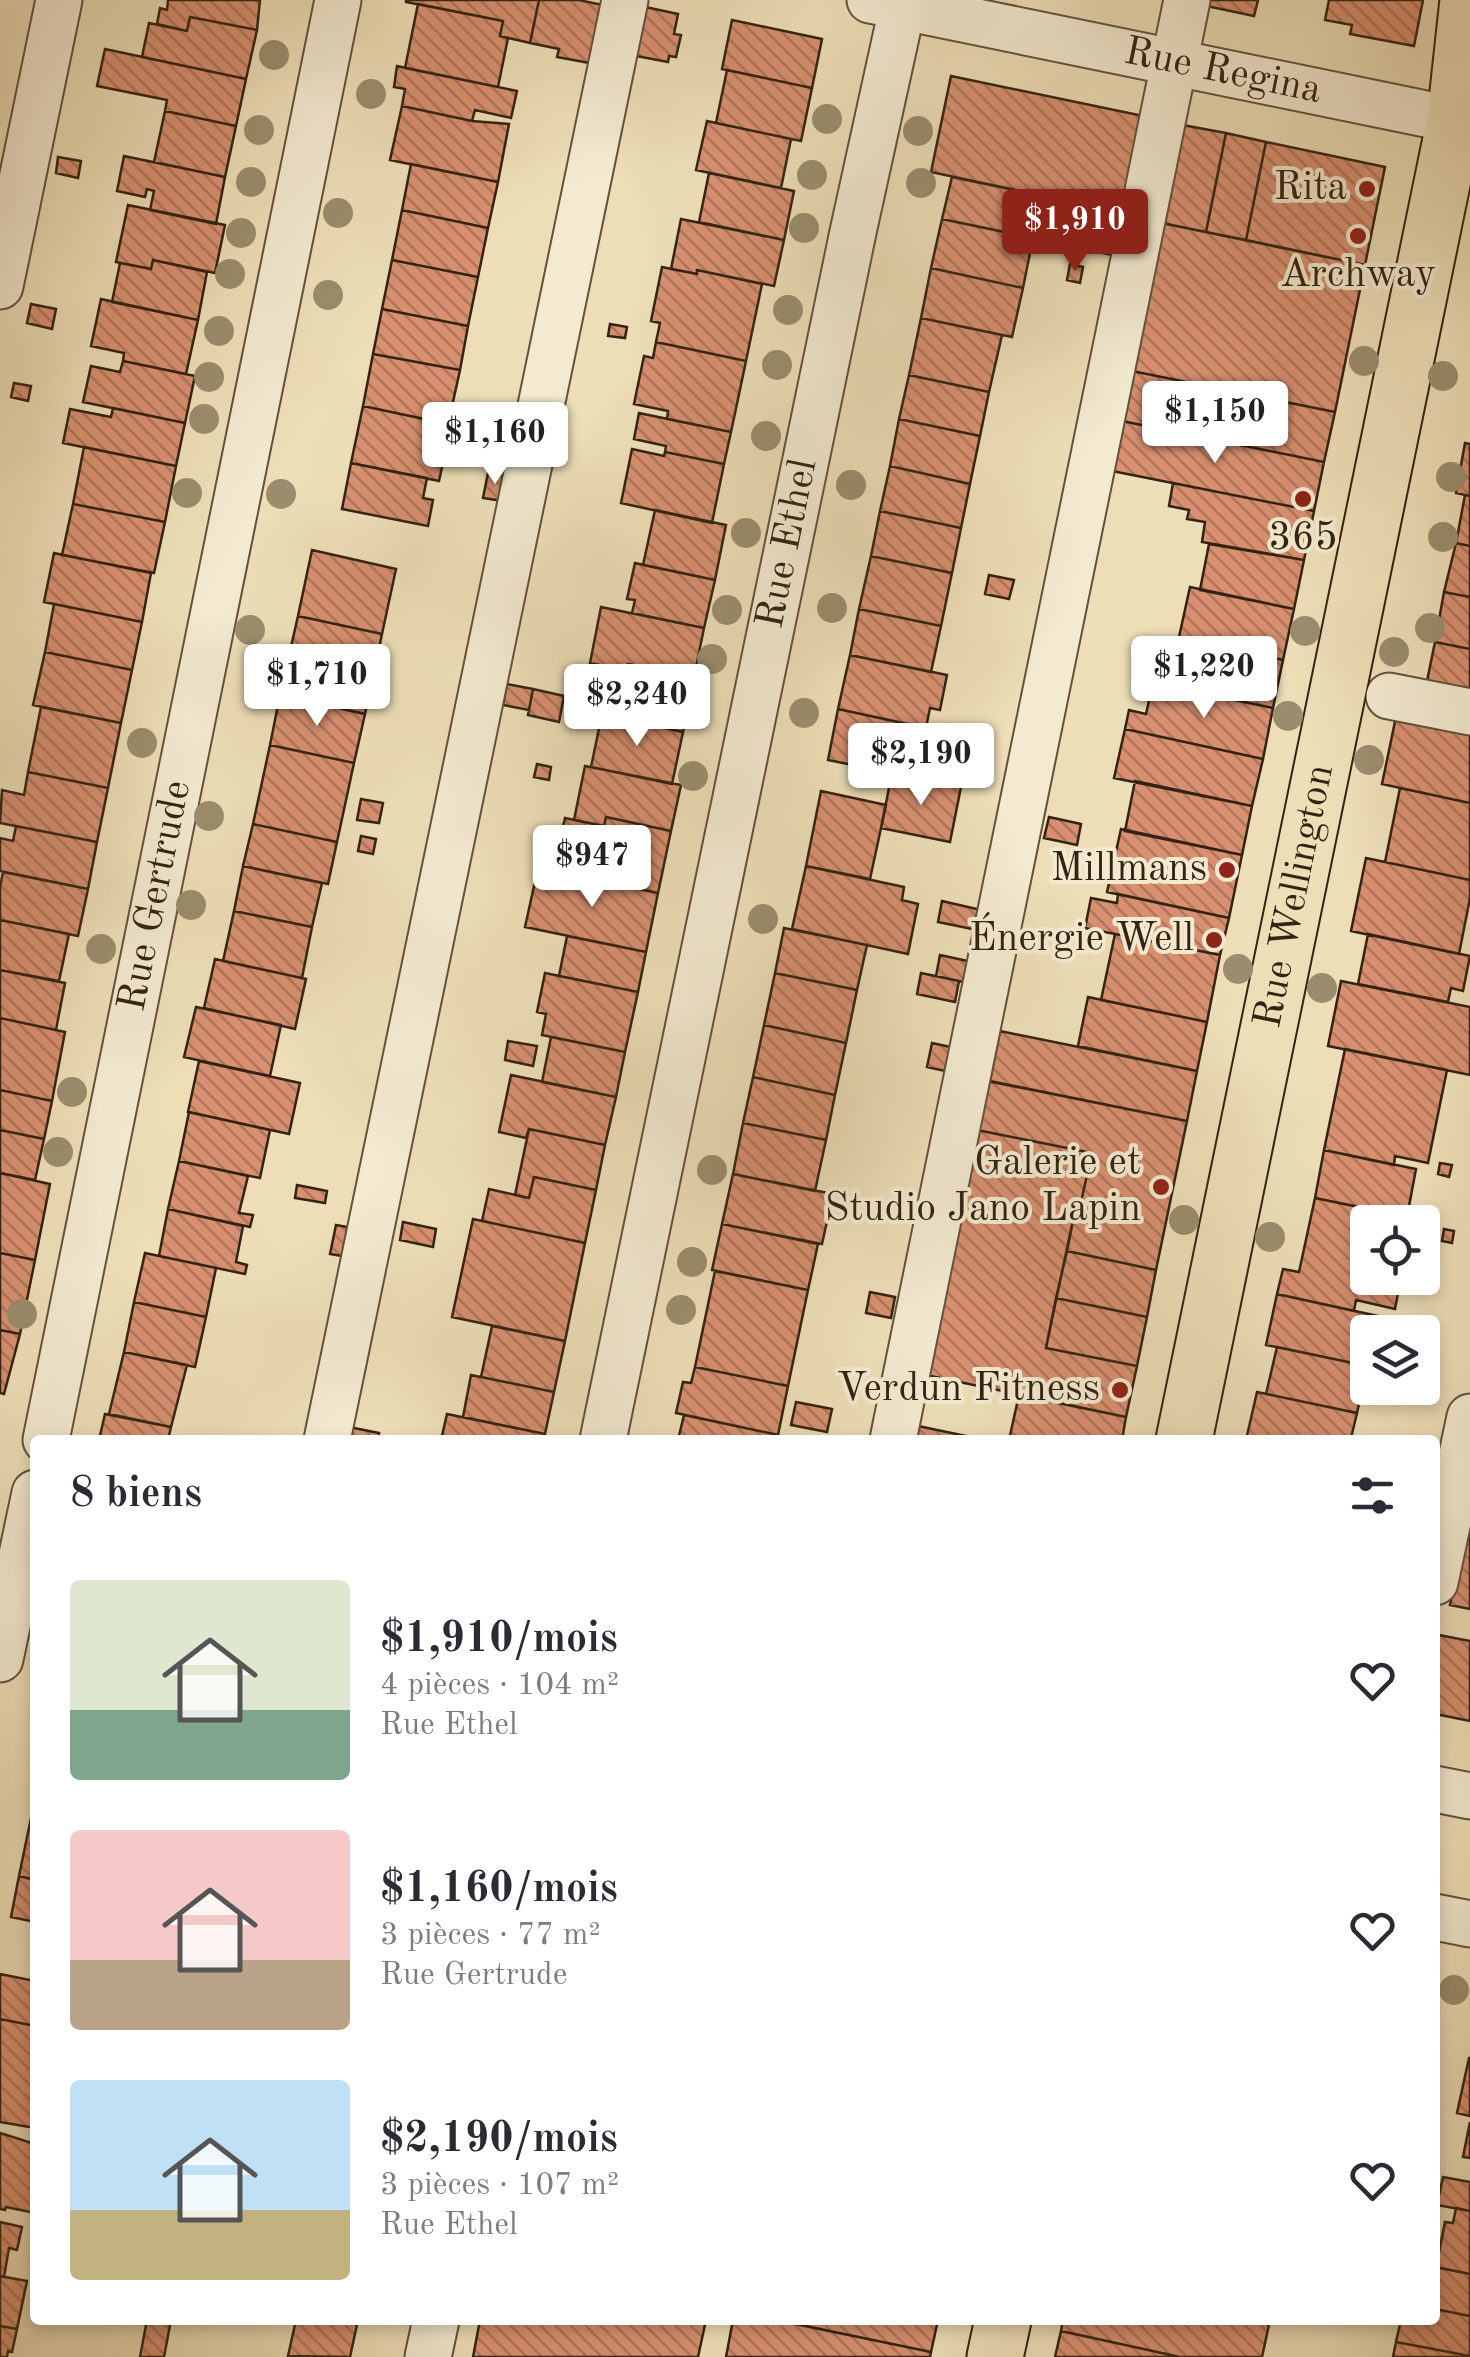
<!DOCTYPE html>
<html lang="fr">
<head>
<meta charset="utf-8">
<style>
	:root { --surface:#fff; --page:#f7f7f7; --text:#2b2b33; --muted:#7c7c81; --accent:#8f2418 }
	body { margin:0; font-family:"Old Standard TT",serif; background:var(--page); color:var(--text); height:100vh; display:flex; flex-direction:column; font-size:38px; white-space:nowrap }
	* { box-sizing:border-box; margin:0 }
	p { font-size:32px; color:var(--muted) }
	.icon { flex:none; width:55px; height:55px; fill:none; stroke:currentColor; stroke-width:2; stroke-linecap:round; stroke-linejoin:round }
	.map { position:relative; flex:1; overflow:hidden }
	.panel { position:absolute; left:30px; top:1435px; width:1410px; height:890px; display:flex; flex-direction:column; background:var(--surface); border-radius:10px; box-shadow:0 5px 15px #0003 }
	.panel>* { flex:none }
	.buttons { position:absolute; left:1350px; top:1205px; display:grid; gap:20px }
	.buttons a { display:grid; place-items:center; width:90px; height:90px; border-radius:10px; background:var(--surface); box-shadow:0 5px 15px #0003; font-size:50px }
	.price { position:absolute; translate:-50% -85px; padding:0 22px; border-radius:10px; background:#fff; color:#222; font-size:32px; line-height:65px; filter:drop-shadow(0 2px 5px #0008) }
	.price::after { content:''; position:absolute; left:50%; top:60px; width:30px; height:22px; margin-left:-15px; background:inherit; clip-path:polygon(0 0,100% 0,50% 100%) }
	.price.current { background:var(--accent); color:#fff }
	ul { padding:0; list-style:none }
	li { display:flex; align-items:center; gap:30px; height:250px; padding:0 40px }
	li span { display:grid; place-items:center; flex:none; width:280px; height:200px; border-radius:10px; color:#555 }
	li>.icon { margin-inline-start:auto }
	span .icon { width:120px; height:120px; fill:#fffc; stroke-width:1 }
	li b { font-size:42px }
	h2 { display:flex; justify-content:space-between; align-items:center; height:120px; padding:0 40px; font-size:42px }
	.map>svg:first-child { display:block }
	.building { fill:url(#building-back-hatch); stroke:#332314; stroke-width:2.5 }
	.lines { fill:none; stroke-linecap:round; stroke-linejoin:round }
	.minor-casing { stroke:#62523d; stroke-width:49 }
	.major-casing { stroke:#332314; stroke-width:59 }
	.minor { stroke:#f3ead0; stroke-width:45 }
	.major { stroke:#eddeb7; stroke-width:55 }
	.tree { fill:#9a8d6d }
	.poi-dot { fill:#8f2418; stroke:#f3ead0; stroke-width:4 }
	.labels { text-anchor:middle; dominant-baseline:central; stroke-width:8; stroke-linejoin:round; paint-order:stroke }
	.street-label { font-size:40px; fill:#332314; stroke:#f3ead0 }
	.poi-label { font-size:40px; fill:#332314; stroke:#f3ead0; text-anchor:end }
</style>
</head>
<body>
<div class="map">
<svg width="1470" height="2357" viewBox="0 0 1470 2357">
	<defs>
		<pattern id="building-back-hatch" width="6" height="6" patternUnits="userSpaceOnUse" patternTransform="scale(2.5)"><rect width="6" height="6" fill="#d89070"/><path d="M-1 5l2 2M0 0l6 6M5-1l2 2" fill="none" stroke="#b0755b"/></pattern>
	</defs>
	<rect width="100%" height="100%" fill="#eddeb7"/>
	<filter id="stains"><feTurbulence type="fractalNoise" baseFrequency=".002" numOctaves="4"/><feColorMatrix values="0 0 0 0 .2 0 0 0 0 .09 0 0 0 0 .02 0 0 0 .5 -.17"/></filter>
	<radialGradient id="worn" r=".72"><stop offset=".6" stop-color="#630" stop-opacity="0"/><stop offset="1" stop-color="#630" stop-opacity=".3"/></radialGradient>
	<path class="building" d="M168 0H260L257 30 190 17 187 31 157 24 160 8 167 10Z
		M406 0H539L530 43 500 36 503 21 406 2Z
		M539 0H579L607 6 595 64 557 57 559 49 530 43Z
		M1203 0H1258L1254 16 1202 5Z
		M1329 0H1423L1414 46 1350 34 1352 25 1325 20Z
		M418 4 503 21 500 36 508 38 498 87 405 68Z
		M636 5 678 14 674 34 681 35 676 57 669 56 668 62 626 54Z
		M190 17 257 30 246 79 142 57 149 23 187 31Z
		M732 20 822 39 812 88 722 69Z
		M105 49 246 79 236 126 165 111 167 100 97 86Z
		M397 66 517 91 511 118 475 110 472 121 402 106 405 89 394 87Z
		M727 70 812 88 801 141 716 123Z
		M951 76 1148 117 1129 214 931 172Z
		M402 106 472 121 509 124 498 182 390 160Z
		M165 111 236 126 225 177 154 162Z
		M707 121 791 139 781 188 696 170Z
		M1177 124 1226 133 1206 232 1157 222Z
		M1226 133 1266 142 1246 240 1206 232Z
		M1266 142 1385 167 1365 265 1246 240Z
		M124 156 225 177 216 224 150 210 154 191 147 189 145 197 117 191Z
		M58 157 81 161 78 178 56 173Z
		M411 164 498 182 488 228 402 210Z
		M709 173 794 191 784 240 699 222Z
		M952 177 1129 214 1122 257 942 219Z
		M128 205 225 225 215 273 153 260 151 269 116 262Z
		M402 210 488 228 478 277 392 260Z
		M681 219 784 240 774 286 697 270V274L671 269Z
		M942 219 1033 238 1023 288 931 268Z
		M1157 222 1365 265 1335 412 1127 370Z
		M153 260 207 272 198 320 112 302 120 263 151 269Z
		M392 260 478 277 468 326 382 309Z
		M1070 264 1083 267 1080 283 1067 280Z
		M662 267 697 274V270L762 284 746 361 656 342 660 323 651 321Z
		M931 268 1023 288 1012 337 921 318Z
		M101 299 198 320 186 374 123 361 124 353 91 346Z
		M31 304 56 309 52 329 27 323Z
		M382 309 468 326 460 370 373 354Z
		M921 318 1002 335 989 392 909 375Z
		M610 324 627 327 625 338 608 336Z
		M656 342 746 361 731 432 667 419 668 411 634 404 644 356 653 358Z
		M373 354 460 370 451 411 446 410 443 423 363 406Z
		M123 361 195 376 185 423 83 402 91 366 120 372Z
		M1127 370 1335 412 1324 462 1117 420Z
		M909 375 989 392 980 436 899 419Z
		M14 383 31 386 28 401 11 397Z
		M363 406 443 423 442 429 450 430 439 481 351 463Z
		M113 408 185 423 176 466 63 443 70 409 111 417Z
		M639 413 731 432 724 464 665 452 666 446 634 439Z
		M899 419 980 436 970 484 890 466Z
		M1117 420 1324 462 1314 511 1107 470Z
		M487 422 507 426 503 445 482 441Z
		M1465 443 1470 444V496L1456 493Z
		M84 447 176 466 165 522 73 504Z
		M632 449 664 456 665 452 724 464 712 523 621 503Z
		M351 463 427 478 423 498 433 500 428 526 342 509Z
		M890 466 970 484 961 528 880 511Z
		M488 473 508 477 503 501 483 498Z
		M1173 483 1314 511 1304 560 1202 542 1205 522 1187 519 1189 510 1169 506Z
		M1465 495 1470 496V546L1456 543Z
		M73 504 165 522 154 573 62 555Z
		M655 510 726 525 715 580 643 565Z
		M880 511 961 528 952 573 871 556Z
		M1456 543 1470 546V597L1444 592Z
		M1209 544 1304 560 1294 609 1200 590Z
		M312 550 396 569 382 634 298 616Z
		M54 553 151 573 142 622 44 602Z
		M871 556 952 573 941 626 859 609Z
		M635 563 715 580 704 628 632 613 635 600 627 599Z
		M989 575 1014 580 1009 599 985 594Z
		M1190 587 1294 609 1283 660 1179 637Z
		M1444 592 1470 597V649L1435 642Z
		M54 604 142 622 132 670 45 652Z
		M601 607 704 628 694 677 628 664 627 671 590 663Z
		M859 609 941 626 931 672 850 655Z
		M298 616 382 634 365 714 280 695Z
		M1189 639 1283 660 1273 708 1142 681 1148 648 1185 655Z
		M1435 642 1470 649V698L1425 691Z
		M45 652 132 670 121 723 33 705Z
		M850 655 947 675 940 710 930 708 926 728 838 709Z
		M590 663 627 671 628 664 694 677 683 732 580 710Z
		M1153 683 1273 708 1263 759 1125 729 1129 710 1146 714Z
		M507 684 533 689 529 710 503 705Z
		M533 689 564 696 559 722 528 715Z
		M280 695 365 714 354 763 270 745Z
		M41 707 121 723 108 788 28 772Z
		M838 709 926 728 924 738 935 740 927 780 828 760Z
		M1397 712 1470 727V803L1382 784Z
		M602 714 683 732 672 784 591 767Z
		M1125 729 1263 759 1252 806 1114 778Z
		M270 745 354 763 337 842 253 824Z
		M537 764 551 767 549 780 534 777Z
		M585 766 681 785 671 831 606 817 604 826 574 820Z
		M28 772 108 788 97 842 0 823 2 790 24 795Z
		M892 773 961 787 950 842 881 828Z
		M1135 781 1252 806 1242 855 1125 831Z
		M1400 788 1470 803V880L1385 862Z
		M821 791 886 805 870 879 806 866Z
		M361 799 383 803 379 823 357 820Z
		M606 817 671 831 658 893 553 871 565 818 604 826Z
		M1049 817 1081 824 1077 845 1044 838Z
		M253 824 337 842 328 884 243 866Z
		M16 826 97 842 88 889 0 871V838L13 841Z
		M1121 829 1242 855 1229 918 1107 892Z
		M361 836 376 839 373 854 358 851Z
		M1366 858 1470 880V898L1459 954 1351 931Z
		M243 866 322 883 312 927 234 911Z
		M806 866 904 887 902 900 918 904 908 954 792 929Z
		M538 868 658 893 646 952 525 927Z
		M3 872 88 889 78 936 0 920V887Z
		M1118 894 1229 918 1220 955 1085 928 1091 898 1117 903Z
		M942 901 981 910 977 930 938 922Z
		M234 911 312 927 302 978 223 961Z
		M0 920 69 934 59 981 0 970Z
		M784 928 867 945 857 990 775 973Z
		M1115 934 1220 955 1207 1022 1101 1000Z
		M1368 934 1470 956 1463 991 1451 988 1448 1002 1358 984Z
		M567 936 646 952 638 992 559 976Z
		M940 955 977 963 973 984 936 976Z
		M215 959 306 979 295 1029 204 1008Z
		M0 970 65 983 56 1030 0 1018Z
		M545 973 638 992 625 1052 542 1035 546 1014 537 1012Z
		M775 973 857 990 846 1043 764 1025Z
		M921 973 959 981 955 1002 917 994Z
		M1341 981 1470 1007V1075L1328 1046Z
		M1088 997 1207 1022 1197 1071 1078 1046Z
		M196 1007 281 1025 270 1076 184 1057Z
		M0 1018 65 1032 52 1101 0 1090Z
		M764 1025 846 1043 835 1095 753 1077Z
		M1000 1031 1197 1071 1187 1121 990 1081Z
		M551 1037 625 1052 616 1097 542 1082Z
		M508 1041 537 1046 533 1066 505 1060Z
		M932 1043 955 1048 950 1072 927 1067Z
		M1345 1049 1447 1070 1428 1163 1395 1156 1394 1165 1324 1150Z
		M199 1061 300 1083 289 1134 188 1112Z
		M511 1075 616 1097 605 1145 529 1129 526 1138 499 1132Z
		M753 1077 835 1095 826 1140 743 1123Z
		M987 1081 1187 1121 1156 1270 1067 1251 1077 1201 1081 1202 1092 1153 977 1130Z
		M0 1090 52 1101 44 1139 0 1130Z
		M189 1112 270 1130 260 1178 179 1161Z
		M743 1123 826 1140 815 1191 733 1174Z
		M529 1129 605 1145 596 1190 534 1177 529 1198 515 1195Z
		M0 1130 44 1139 35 1180 0 1173Z
		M977 1130 1092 1153 1081 1202 1077 1201 1046 1348 1137 1366 1126 1417 926 1375Z
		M1324 1150 1416 1169 1407 1217 1315 1198Z
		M179 1161 248 1176 239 1213 253 1215 250 1227 168 1209Z
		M1440 1163 1452 1165 1449 1177 1438 1174Z
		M0 1173 50 1184 35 1260 0 1253Z
		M733 1174 833 1194 822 1244 722 1224Z
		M534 1177 596 1190 585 1243 482 1221 489 1189 529 1198Z
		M297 1185 327 1191 325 1203 295 1198Z
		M1315 1198 1414 1218 1413 1222H1368V1278H1401L1395 1309 1356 1300 1354 1311 1277 1294 1283 1269 1299 1272Z
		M168 1209 243 1226 236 1262 247 1265 245 1274 159 1256Z
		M473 1219 585 1243 565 1341 452 1317Z
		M403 1222 436 1229 433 1247 400 1240Z
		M722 1224 818 1244 808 1290 712 1270Z
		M336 1225 353 1228 348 1257 330 1254Z
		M1444 1229 1454 1231 1452 1243 1442 1241Z
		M1067 1251 1156 1270 1147 1317 1056 1298Z
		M0 1253 35 1260 20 1334 0 1330Z
		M145 1253 216 1268 206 1317 134 1302Z
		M715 1271 808 1290 788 1386 695 1367Z
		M870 1292 895 1297 891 1318 866 1313Z
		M1277 1294 1378 1316 1375 1332H1368L1367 1366 1266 1345Z
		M1056 1298 1147 1317 1137 1366 1046 1348Z
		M134 1302 206 1317 195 1367 124 1352Z
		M492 1326 565 1341 554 1392 481 1377Z
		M0 1330 20 1334 4 1394 0 1393Z
		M1277 1347 1367 1366 1357 1413 1266 1394Z
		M124 1352 187 1365 171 1427 109 1414Z
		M695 1367 788 1386 778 1435 676 1413 683 1382 691 1383Z
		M471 1375 554 1392 545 1434 463 1417Z
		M1257 1392 1357 1413 1351 1438 1359 1440H1246Z
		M1019 1395 1126 1417 1122 1440H1009Z
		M796 1402 832 1409 827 1432 791 1425Z
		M105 1414 171 1427 168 1440H99Z
		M447 1414 545 1434 544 1440H441Z
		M684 1415 778 1435 776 1440H678Z
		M918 1426 985 1440H916Z
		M349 1427 379 1433 378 1440H346Z
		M1466 1528 1470 1529V1609L1450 1605Z
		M1439 1635 1470 1641V1721L1435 1714V1655Z
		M31 1818 35 1819V1880L19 1876Z
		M19 1876 35 1880V1922L11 1917Z
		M0 1974 35 1981V2026L0 2019Z
		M0 2019 35 2026V2128L0 2122Z
		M1469 2058H1470V2116L1457 2113Z
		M1470 2122V2158L1463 2157Z
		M0 2133 35 2144V2213L6 2207 5 2210 0 2209Z
		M1443 2177 1470 2182V2211L1437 2205Z
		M1456 2208 1470 2211V2274L1436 2267 1445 2222 1453 2223Z
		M0 2222 22 2227 17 2250 9 2248 4 2277 0 2276Z
		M1435 2267 1470 2274V2316L1435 2309Z
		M0 2276 27 2281 17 2329 0 2326Z
		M1435 2309 1470 2316V2356L1396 2342 1401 2320H1435Z
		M147 2320H171L164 2357H140Z
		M296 2320H358L350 2357 288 2356Z
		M480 2320H706L698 2357H473Z
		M733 2320H776L931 2352 930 2357H726Z
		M791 2320H938L931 2352 791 2323Z
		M1063 2320H1270L1262 2357H1180L1061 2331Z
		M0 2326 17 2329 12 2352 8 2351 7 2357H0Z
		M1061 2331 1180 2357H1055Z
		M1396 2342 1470 2356V2357H1393Z"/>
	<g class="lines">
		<g class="minor-casing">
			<g id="minor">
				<path id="s1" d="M870 0 1455 120"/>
				<path d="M0 286 59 0"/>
				<path d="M1389 696 1470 712"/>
				<path id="s2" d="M46 1440 338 0"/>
				<path d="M327 1440 625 0"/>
				<path id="s3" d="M603 1440 853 232 904 0"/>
				<path d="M893 1440 1187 0"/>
				<path d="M1435 1582 1470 1417"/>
				<path d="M0 1659 35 1493"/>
				<path d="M1435 1789 1470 1796"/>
				<path d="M1435 1917 1470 1924"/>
				<path d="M428 2357 436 2320"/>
			</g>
		</g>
		<g class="major-casing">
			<g id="major">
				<path id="s4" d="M1184 1440 1455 120 1468 0"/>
				<path d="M995 2357 1003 2320"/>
			</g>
		</g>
		<use href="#minor" class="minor"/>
		<use href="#major" class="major"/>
	</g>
	<g class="tree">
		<circle cx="274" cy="55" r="15"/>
		<circle cx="371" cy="94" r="15"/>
		<circle cx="827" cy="119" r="15"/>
		<circle cx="259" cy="130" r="15"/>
		<circle cx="918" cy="131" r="15"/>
		<circle cx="812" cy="175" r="15"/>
		<circle cx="251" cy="182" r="15"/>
		<circle cx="921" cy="183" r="15"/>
		<circle cx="338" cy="213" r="15"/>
		<circle cx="804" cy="228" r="15"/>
		<circle cx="241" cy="233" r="15"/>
		<circle cx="230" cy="274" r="15"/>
		<circle cx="328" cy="295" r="15"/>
		<circle cx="788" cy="310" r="15"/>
		<circle cx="219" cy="331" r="15"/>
		<circle cx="1364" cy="361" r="15"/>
		<circle cx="777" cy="365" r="15"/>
		<circle cx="1443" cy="376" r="15"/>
		<circle cx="209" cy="377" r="15"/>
		<circle cx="204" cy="419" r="15"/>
		<circle cx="766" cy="436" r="15"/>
		<circle cx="1451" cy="477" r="15"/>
		<circle cx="851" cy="485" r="15"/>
		<circle cx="187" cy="493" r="15"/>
		<circle cx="281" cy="494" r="15"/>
		<circle cx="746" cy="533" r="15"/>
		<circle cx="1443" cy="537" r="15"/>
		<circle cx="832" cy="608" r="15"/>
		<circle cx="727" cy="610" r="15"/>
		<circle cx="1430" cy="628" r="15"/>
		<circle cx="250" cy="630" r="15"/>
		<circle cx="1305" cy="631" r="15"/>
		<circle cx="1394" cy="652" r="15"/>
		<circle cx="712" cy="659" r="15"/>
		<circle cx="804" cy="713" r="15"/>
		<circle cx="1288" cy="716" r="15"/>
		<circle cx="142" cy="743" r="15"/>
		<circle cx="1369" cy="760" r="15"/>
		<circle cx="693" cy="776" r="15"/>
		<circle cx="209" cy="816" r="15"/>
		<circle cx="191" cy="905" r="15"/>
		<circle cx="763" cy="919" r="15"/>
		<circle cx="101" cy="949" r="15"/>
		<circle cx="1238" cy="969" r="15"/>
		<circle cx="1322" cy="988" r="15"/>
		<circle cx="72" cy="1092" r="15"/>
		<circle cx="58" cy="1152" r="15"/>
		<circle cx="712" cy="1170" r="15"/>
		<circle cx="1184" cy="1220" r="15"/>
		<circle cx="1270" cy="1237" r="15"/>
		<circle cx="692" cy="1262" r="15"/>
		<circle cx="681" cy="1310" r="15"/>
		<circle cx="22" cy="1314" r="15"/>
		<circle cx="1454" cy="1990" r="15"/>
	</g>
	<g class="poi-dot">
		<circle cx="1367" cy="189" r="10"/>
		<circle cx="1358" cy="236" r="10"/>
		<circle cx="1303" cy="499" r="10"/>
		<circle cx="1227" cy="870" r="10"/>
		<circle cx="1214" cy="940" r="10"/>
		<circle cx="1161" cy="1187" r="10"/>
		<circle cx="1120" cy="1390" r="10"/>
	</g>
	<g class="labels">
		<g class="street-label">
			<text stroke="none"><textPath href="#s1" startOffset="360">Rue Regina</textPath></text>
			<text stroke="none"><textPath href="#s3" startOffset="915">Rue Ethel</textPath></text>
			<text stroke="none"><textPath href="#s2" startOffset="555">Rue Gertrude</textPath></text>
			<text stroke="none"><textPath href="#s4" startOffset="555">Rue Wellington</textPath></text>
		</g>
		<g class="poi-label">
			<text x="1347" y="189">Rita</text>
			<text x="1358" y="276" text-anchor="middle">Archway</text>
			<text x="1303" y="539" text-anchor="middle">365</text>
			<text x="1207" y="870">Millmans</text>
			<text x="1194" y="940">Énergie Well</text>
			<text x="1141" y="1164">Galerie et<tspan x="1141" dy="46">Studio Jano Lapin</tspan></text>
			<text x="1100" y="1390">Verdun Fitness</text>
		</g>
	</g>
	<rect width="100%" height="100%" filter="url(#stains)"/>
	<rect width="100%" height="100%" fill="url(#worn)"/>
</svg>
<div class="buttons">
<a><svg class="icon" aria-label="locate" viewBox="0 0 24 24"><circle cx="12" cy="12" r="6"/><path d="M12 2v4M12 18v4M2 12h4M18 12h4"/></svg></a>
<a><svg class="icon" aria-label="layers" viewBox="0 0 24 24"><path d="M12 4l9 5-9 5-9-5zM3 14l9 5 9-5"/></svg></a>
</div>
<b class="price current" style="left:1075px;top:274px">$1,910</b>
<b class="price" style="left:1215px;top:466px">$1,150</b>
<b class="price" style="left:495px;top:487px">$1,160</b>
<b class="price" style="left:1204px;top:721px">$1,220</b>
<b class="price" style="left:317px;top:729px">$1,710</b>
<b class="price" style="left:637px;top:749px">$2,240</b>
<b class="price" style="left:921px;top:808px">$2,190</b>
<b class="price" style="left:592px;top:910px">$947</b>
<section class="panel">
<h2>8 biens<svg class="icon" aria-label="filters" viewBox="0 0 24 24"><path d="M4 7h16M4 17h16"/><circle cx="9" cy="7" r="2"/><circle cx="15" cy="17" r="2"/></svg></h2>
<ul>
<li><span style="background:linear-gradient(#dfe7d0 65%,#7fa58c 0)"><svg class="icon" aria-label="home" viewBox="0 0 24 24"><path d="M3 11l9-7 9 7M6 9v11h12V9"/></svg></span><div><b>$1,910/mois</b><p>4 pièces · 104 m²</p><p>Rue Ethel</p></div><svg class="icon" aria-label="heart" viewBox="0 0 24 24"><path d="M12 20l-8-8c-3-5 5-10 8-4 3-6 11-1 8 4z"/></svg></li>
<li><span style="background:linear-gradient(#f6c9c9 65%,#b9a48a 0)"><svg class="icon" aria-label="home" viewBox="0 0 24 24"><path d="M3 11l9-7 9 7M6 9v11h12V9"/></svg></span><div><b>$1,160/mois</b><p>3 pièces · 77 m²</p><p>Rue Gertrude</p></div><svg class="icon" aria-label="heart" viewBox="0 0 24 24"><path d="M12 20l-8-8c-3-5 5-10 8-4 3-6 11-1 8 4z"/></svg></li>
<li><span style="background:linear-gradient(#bfe0f5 65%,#c2b280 0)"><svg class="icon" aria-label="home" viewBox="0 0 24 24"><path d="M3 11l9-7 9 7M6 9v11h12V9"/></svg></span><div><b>$2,190/mois</b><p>3 pièces · 107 m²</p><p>Rue Ethel</p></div><svg class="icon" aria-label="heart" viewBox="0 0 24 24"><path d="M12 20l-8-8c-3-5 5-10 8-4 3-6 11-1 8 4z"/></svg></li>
</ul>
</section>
</div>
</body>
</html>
